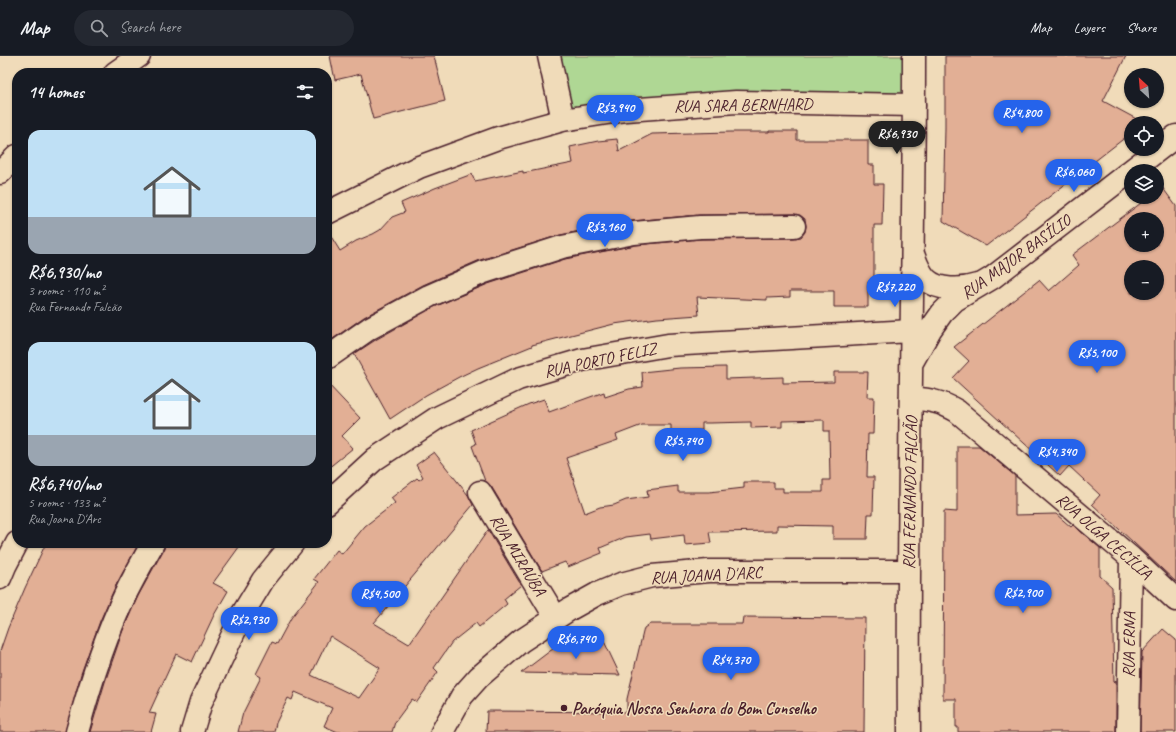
<!DOCTYPE html>
<html lang="en">
<head>
<meta charset="utf-8">
<style>
	:root { --surface:#171b24; --page:#242831; --text:#f1f3f6; --muted:#9ea1a6; --line:#363941; --accent:#2563eb }
	body { margin:0; font-family:Caveat,sans-serif; background:var(--page); color:var(--text); height:100vh; display:flex; flex-direction:column; font-size:15px; white-space:nowrap }
	* { box-sizing:border-box; margin:0 }
	p { font-size:13px; color:var(--muted) }
	.icon { flex:none; width:22px; height:22px; fill:none; stroke:currentColor; stroke-width:2; stroke-linecap:round; stroke-linejoin:round }
	.map { position:relative; flex:1; overflow:hidden }
	.side { position:absolute; left:12px; top:12px; width:320px; height:480px; display:flex; flex-direction:column; background:var(--surface); border-radius:16px; box-shadow:0 1px 3px #0004 }
	.side>* { flex:none }
	.needle { width:26px; rotate:334deg }
	.fabs { position:absolute; left:1124px; top:12px; display:grid; gap:8px }
	.fabs a { display:grid; place-items:center; width:40px; height:40px; border-radius:50%; background:var(--surface); box-shadow:0 1px 3px #0004; font-size:20px }
	.price { position:absolute; translate:-50% -34px; padding:0 9px; border-radius:14px; background:var(--accent); color:#fff; font-size:13px; line-height:26px; filter:drop-shadow(0 1px 2px #0008) }
	.price::after { content:''; position:absolute; left:50%; top:24px; width:12px; height:9px; margin-left:-6px; background:inherit; clip-path:polygon(0 0,100% 0,50% 100%) }
	.price.selected { background:#222; color:#fff }
	ul { padding:0; list-style:none }
	li { display:grid; align-content:center; gap:8px; height:212px; padding:0 16px }
	li span { display:grid; place-items:center; height:124px; border-radius:12px; color:#555 }
	li>.icon { margin-inline-start:auto }
	span .icon { width:72px; height:72px; fill:#fffc; stroke-width:1 }
	li b { font-size:17px }
	h2 { display:flex; justify-content:space-between; align-items:center; height:48px; padding:0 16px; font-size:17px }
	header { display:flex; align-items:center; gap:24px; box-sizing:border-box; height:56px; padding:0 20px; background:var(--surface); border-bottom:1px solid var(--line) }
	header strong { font-size:19px }
	nav { display:flex; gap:22px; margin-inline-start:auto; font-size:14px }
	.search { width:280px; height:36px; background:var(--page); display:flex; align-items:center; gap:10px; box-sizing:border-box; padding:0 14px; border-radius:22px; color:var(--muted); font-size:15px }
	.map>svg:first-child { display:block }
	.green { fill:#afd794; stroke:#7c7b60 }
	.building { fill:#e2af95; stroke:#4a1f2b; fill-rule:evenodd }
	.lines { fill:none; stroke-linecap:round; stroke-linejoin:round }
	.street-casing { stroke:#4a1f2b; stroke-width:25 }
	.secondary-casing { stroke:#4a1f2b; stroke-width:25 }
	.street { stroke:#f0dbb9; stroke-width:22 }
	.secondary { stroke:#f0dbb9; stroke-width:22 }
	.poi-dot { fill:#4a1f2b; stroke:#f0dbb9; stroke-width:1.5 }
	.labels { text-anchor:middle; dominant-baseline:central; stroke-width:3; stroke-linejoin:round; paint-order:stroke }
	.street-label { font-size:17px; fill:#4a1f2b; stroke:#f0dbb9 }
	.poi-label { font-size:17px; font-weight:bold; fill:#4a1f2b; stroke:#f0dbb9; text-anchor:start }
</style>
</head>
<body>
<header>
<strong>Map</strong>
<div class="search"><svg class="icon" aria-label="search" viewBox="0 0 24 24"><circle cx="10" cy="10" r="6"/><path d="M15 15l6 6"/></svg>Search here</div>
<nav><a>Map</a><a>Layers</a><a>Share</a></nav>
</header>
<div class="map">
<svg width="1176" height="676" viewBox="0 0 1176 676">
	<rect width="100%" height="100%" fill="#f0dbb9"/>
	<filter id="ink" filterUnits="userSpaceOnUse"><feTurbulence type="fractalNoise" baseFrequency=".025" numOctaves="2"/><feDisplacementMap in="SourceGraphic" scale="8" xChannelSelector="R" yChannelSelector="G"/><feConvolveMatrix kernelMatrix="1 2 1 2 8 2 1 2 1" color-interpolation-filters="sRGB"/></filter>
	<g filter="url(#ink)">
		<path class="green" d="M551 0H914V49L563 64Z"/>
		<path class="building" d="M330 0H434L445 45 373 63 361 18 335 24Z
			M945 0H1126L1103 45 1144 67H1131V77L986 190 943 165 945 72Z
			M769 75H797V84H868V109H874V128H883L882 169H874V226H868V251H834V235H790V241L767 242V244L697 241 699 259 657 262 614 268 532 289V290L478 312 459 321 426 339 390 363 354 298 377 283 434 251 488 228 565 203 636 189 701 183 794 182 801 181 805 176 806 170 805 163 800 159 794 158 699 159 632 165 560 179 480 204 423 229 364 261 327 287V174L340 195 356 185 373 178 380 174 392 161 405 156 401 147 435 132 472 118 475 125 523 115V117L573 107 570 91 598 85 617 83 619 95 652 78 731 76H769Z
			M1162 131 1176 150V526L1092 448 1100 439 1069 410 1060 420 953 322 969 305 954 291 1039 224 1049 235 1079 209 1072 199 1149 141H1157V135ZM1131 163H1157V189H1131ZM1131 211H1157V237H1131Z
			M726 311V323L783 321V327L834 326V316H868L867 341H874L873 378H868L867 421H874L873 458H868L867 483H833V470L777 469V475L709 476 711 487 685 489 684 479 651 483 650 478 626 481 600 492 602 497 568 511 565 506 542 515 491 430 485 425 472 390 476 388 471 374 529 348 544 343 549 356 604 336 605 341 629 333 643 331 642 316 680 312ZM824 364V375H829L830 424H823V436H783V432H774V426H744V432L709 436H678V430L647 434 648 441 626 444 614 449 600 451 585 457 566 402 618 384 616 379 642 369H671V375L702 374V367H710L751 366V372L782 371V365Z
			M327 327 360 362 342 380 353 392 327 413Z
			M957 390H979L1015 420V459L1056 458 1071 471 1073 469 1100 492V520L1112 531 1114 627 1116 624V676H958V671H956V643H943L944 455 957 456Z
			M434 396 468 439 473 449 374 567 409 588 488 474 521 529 504 543 507 548 479 571 476 567 452 586 434 612 438 616 417 646 412 643 395 666 392 676H338L324 670 332 652 295 636 292 644 288 642 276 667 274 676H238L243 657 261 621 256 618 272 586 277 588 291 562 319 526 314 523 337 494 342 498 365 470 395 447 391 442 417 422 419 424 423 421 416 409ZM330 580 380 612 359 642 311 619Z
			M46 487H139L116 529 100 565 81 618 65 676H0V595L8 572 25 532Z
			M165 487H242L213 527 228 535 214 559 192 606 176 598 149 657 156 658 151 676H90L105 626 123 574 138 540 164 493Z
			M743 561 865 562 864 676H486L487 655 627 656V643L644 572 650 568H742Z
			M1163 573 1176 584V676H1140L1142 596Z
			M575 578 582 591 602 581 620 619 521 617 550 595Z"/>
		<g class="lines">
			<g class="street-casing">
				<path id="street" d="M549 0 563 64
					M115 17 139 0
					M0 117 17 100
					M327 157 419 111 498 82 563 64 626 54 736 46 914 49
					M327 302 370 272 429 240 484 216 562 191 634 177 700 171 794 170
					M911 342C930 344 940 345 957 355L1131 502 1176 544
					M480 436 556 562
					M327 447 375 403 437 362 518 323 582 304 668 289 911 275
					M0 522 5 510 17 487
					M77 676C90 628 105 580 127 535 135 519 144 503 153 487
					M192 676 201 646 243 557 263 524 293 487
					M442 676 462 640 479 621 521 585 570 553 597 538 621 528 652 520 709 515H908
					M1128 676 1131 502"/>
			</g>
			<g class="secondary-casing">
				<path id="secondary" d="M913 198C916 206 919 216 926 223 938 235 962 234 977 229
					M912 306 930 274 942 257 955 244 992 222 1176 80
					M909 676C907 451 914 225 914 0"/>
			</g>
			<use href="#street" class="street"/>
			<use href="#secondary" class="secondary"/>
		</g>
	</g>
	<circle class="poi-dot" cx="564" cy="652" r="4"/>
	<g class="labels">
		<g class="street-label">
			<text transform="translate(743 49) rotate(-1)">RUA SARA BERNHARD</text>
			<text transform="translate(1016 201) rotate(-36)">RUA MAJOR BASÍLIO</text>
			<text transform="translate(600 304) rotate(-12)">RUA PORTO FELIZ</text>
			<text transform="translate(910 437) rotate(-89)">RUA FERNANDO FALCÃO</text>
			<text transform="translate(1104 480) rotate(41)">RUA OLGA CECÍLIA</text>
			<text transform="translate(518 499) rotate(59)">RUA MIRAÚBA</text>
			<text transform="translate(706 519) rotate(-3)">RUA JOANA D'ARC</text>
			<text transform="translate(1129 589) rotate(-89)">RUA ERNA</text>
		</g>
		<g class="poi-label">
			<text x="572" y="652">Paróquia Nossa Senhora do Bom Conselho</text>
		</g>
	</g>
</svg>
<div class="fabs">
<a><svg class="needle" viewBox="-14 -14 28 28"><path d="M0-13l5 13h-10z" fill="#e53935"/><path d="M0 13l5-13h-10z" fill="#9ea1a6"/></svg></a>
<a><svg class="icon" aria-label="locate" viewBox="0 0 24 24"><circle cx="12" cy="12" r="6"/><path d="M12 2v4M12 18v4M2 12h4M18 12h4"/></svg></a>
<a><svg class="icon" aria-label="layers" viewBox="0 0 24 24"><path d="M12 4l9 5-9 5-9-5zM3 14l9 5 9-5"/></svg></a>
<a>+</a>
<a>−</a>
</div>
<b class="price" style="left:615px;top:73px">R$3,940</b>
<b class="price" style="left:1022px;top:78px">R$4,800</b>
<b class="price selected" style="left:897px;top:99px">R$6,930</b>
<b class="price" style="left:1074px;top:137px">R$6,060</b>
<b class="price" style="left:605px;top:192px">R$3,160</b>
<b class="price" style="left:895px;top:252px">R$7,220</b>
<b class="price" style="left:1097px;top:318px">R$5,100</b>
<b class="price" style="left:683px;top:406px">R$5,740</b>
<b class="price" style="left:1057px;top:417px">R$4,340</b>
<b class="price" style="left:1023px;top:558px">R$2,900</b>
<b class="price" style="left:380px;top:559px">R$4,500</b>
<b class="price" style="left:249px;top:585px">R$2,930</b>
<b class="price" style="left:576px;top:604px">R$6,740</b>
<b class="price" style="left:731px;top:625px">R$4,370</b>
<section class="side">
<h2>14 homes<svg class="icon" aria-label="filters" viewBox="0 0 24 24"><path d="M4 7h16M4 17h16"/><circle cx="9" cy="7" r="2"/><circle cx="15" cy="17" r="2"/></svg></h2>
<ul>
<li><span style="background:linear-gradient(#bfe0f5 70%,#9aa5b1 0)"><svg class="icon" aria-label="home" viewBox="0 0 24 24"><path d="M3 11l9-7 9 7M6 9v11h12V9"/></svg></span><div><b>R$6,930/mo</b><p>3 rooms · 110 m²</p><p>Rua Fernando Falcão</p></div></li>
<li><span style="background:linear-gradient(#bfe0f5 75%,#9aa5b1 0)"><svg class="icon" aria-label="home" viewBox="0 0 24 24"><path d="M3 11l9-7 9 7M6 9v11h12V9"/></svg></span><div><b>R$6,740/mo</b><p>5 rooms · 133 m²</p><p>Rua Joana D'Arc</p></div></li>
</ul>
</section>
</div>
</body>
</html>
